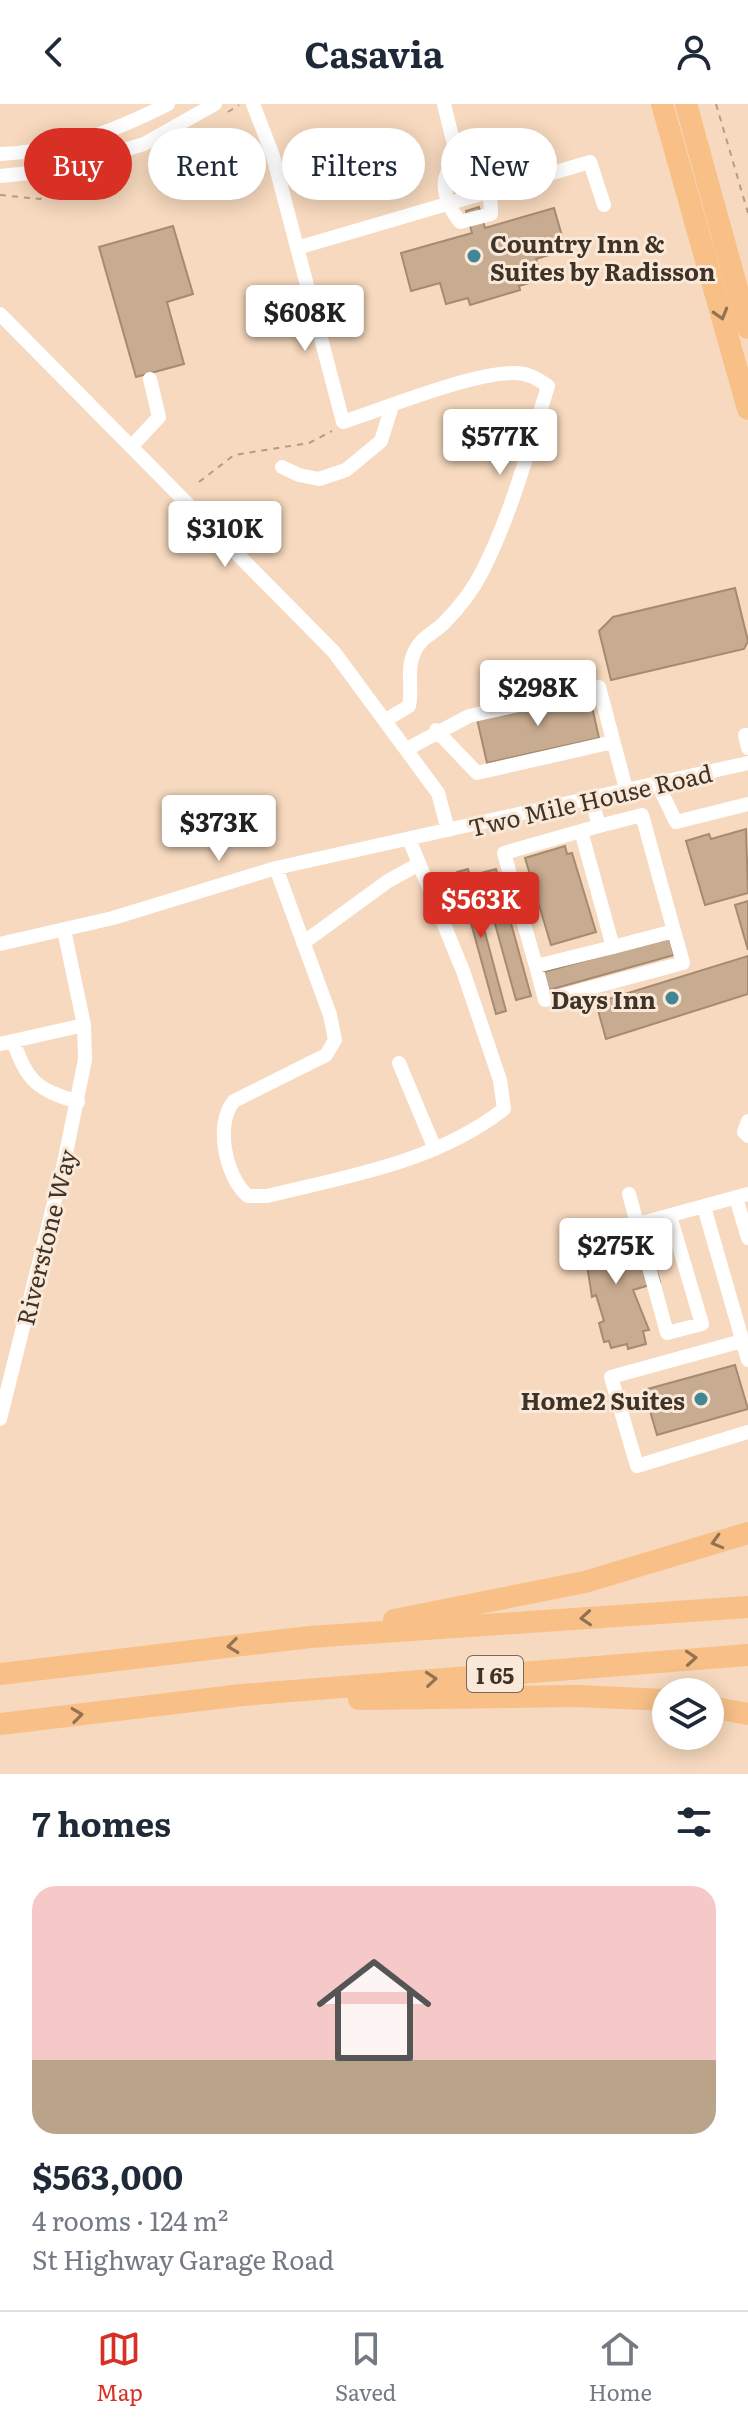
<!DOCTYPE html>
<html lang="en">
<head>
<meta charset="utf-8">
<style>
	:root { --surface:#fff; --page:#f2f2f3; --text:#1f2937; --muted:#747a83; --line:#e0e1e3; --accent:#d93025 }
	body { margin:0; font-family:Literata,serif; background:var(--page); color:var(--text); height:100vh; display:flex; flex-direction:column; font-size:30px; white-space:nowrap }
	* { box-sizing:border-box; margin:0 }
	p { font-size:26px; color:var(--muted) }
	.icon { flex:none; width:44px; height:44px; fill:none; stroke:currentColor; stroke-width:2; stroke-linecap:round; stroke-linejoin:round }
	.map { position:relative; height:1670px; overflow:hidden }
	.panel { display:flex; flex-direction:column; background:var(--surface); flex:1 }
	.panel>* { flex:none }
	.hud { position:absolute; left:24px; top:24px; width:700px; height:72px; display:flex; gap:16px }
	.controls { position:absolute; left:652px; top:1574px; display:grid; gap:16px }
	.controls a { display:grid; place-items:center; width:72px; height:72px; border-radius:50%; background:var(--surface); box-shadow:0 4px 20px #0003; font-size:40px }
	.price { position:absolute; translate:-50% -68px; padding:0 18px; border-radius:8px; background:#fff; color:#222; font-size:26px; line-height:52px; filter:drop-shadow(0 2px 4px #0008) }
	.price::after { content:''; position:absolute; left:50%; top:48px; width:24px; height:18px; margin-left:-12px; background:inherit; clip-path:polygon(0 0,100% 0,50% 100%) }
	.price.on { background:var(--accent); color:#fff }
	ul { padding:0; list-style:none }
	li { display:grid; align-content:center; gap:16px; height:424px; padding:0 32px }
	li span { display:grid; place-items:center; height:248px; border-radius:24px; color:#555 }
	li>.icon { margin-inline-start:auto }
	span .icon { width:144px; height:144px; fill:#fffc; stroke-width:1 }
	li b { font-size:34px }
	h2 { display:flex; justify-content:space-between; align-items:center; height:96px; padding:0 32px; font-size:34px }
	.pill { padding:0 28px; border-radius:36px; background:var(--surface); box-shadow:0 4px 20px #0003; font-size:28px; line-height:72px }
	.pill.on { background:var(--accent); color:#fff }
	header { display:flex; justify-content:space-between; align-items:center; height:104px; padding:0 32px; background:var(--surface); font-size:36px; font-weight:700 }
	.tab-bar { display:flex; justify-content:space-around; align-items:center; height:112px; border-top:2px solid var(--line); background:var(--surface); font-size:22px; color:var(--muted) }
	.tab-bar a { display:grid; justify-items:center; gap:4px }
	.tab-bar .on { color:var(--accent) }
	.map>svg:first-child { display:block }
	.building { fill:#c8ac91; stroke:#a68a71; stroke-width:2 }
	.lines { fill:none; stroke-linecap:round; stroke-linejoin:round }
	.path { stroke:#b49d88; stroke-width:2; stroke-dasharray:6 6; stroke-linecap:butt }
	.minor { stroke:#fff; stroke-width:14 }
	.highway { stroke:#f8bf87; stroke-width:22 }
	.oneway { stroke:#927253 }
	.poi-dot { fill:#428595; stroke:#fae9d8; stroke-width:3 }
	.labels { text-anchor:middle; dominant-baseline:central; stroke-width:6; stroke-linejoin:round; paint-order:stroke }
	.shield { fill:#fae9d8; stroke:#776a5d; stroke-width:2 }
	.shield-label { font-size:22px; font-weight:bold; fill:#3f3328 }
	.poi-label { font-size:24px; font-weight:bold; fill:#3f3328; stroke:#fae9d8; text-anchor:end }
	.street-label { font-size:24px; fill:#3f3328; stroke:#fae9d8 }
</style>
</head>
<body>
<header><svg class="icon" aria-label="back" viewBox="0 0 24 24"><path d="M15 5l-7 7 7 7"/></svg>Casavia<svg class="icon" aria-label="person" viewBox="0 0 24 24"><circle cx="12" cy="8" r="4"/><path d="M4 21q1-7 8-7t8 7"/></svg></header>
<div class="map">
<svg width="748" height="1670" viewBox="0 0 748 1670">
	<rect width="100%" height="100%" fill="#f6d9be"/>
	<path class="building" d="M479 103 485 124 554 104 566 146 536 155 542 175 519 182 520 186 470 201 468 194 446 200 440 179 411 187 401 149 472 129 466 107Z
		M173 122 193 190 167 198 184 260 136 273 99 143Z
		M735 484 748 537 744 545 611 576 599 527 613 513Z
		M589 589 599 634 487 659 477 615Z
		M746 725 748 789 705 801 686 737 709 730 711 735Z
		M565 742 567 750 572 749 596 828 551 841 525 754Z
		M468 765 506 907 496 910 457 768Z
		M496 765 531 892 516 896 481 769Z
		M748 797V846L735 801Z
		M669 833 674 851 549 886 544 868Z
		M748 852V890L606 935 596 899Z
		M610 1121 612 1127 621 1125 627 1145 622 1147 627 1165 654 1157 660 1178 633 1186 649 1226 643 1227 646 1240 628 1245 627 1240 611 1244 609 1237 604 1238 599 1219 604 1217 596 1191 592 1193 586 1155 582 1156 578 1139 581 1138 579 1130Z
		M735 1261 748 1305 657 1331 644 1286Z"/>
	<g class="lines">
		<path class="path" d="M716 0 748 109
			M228 8 239 1
			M0 91 40 95 88 72
			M199 378 234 351 309 339 332 327"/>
		<path class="minor" d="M253 0 273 52 343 318C385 304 474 268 515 269 528 269 538 275 548 282 529 344 512 408 483 466 473 486 459 504 443 520 432 530 420 534 414 549 406 566 413 584 409 602L386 616
			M444 0 458 57
			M0 50C60 48 115 27 168 0
			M469 55C487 73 491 85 491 110L460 118C443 96 433 62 469 55Z
			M0 72 58 66 144 40 215 0
			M297 144 590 58 604 101
			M0 210 334 548 438 689 448 726
			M131 343 159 313 150 275
			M282 363 299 371 319 375 346 366 381 337 392 302
			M436 626 477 669 613 638
			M748 631H745L748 644
			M407 645 469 612 599 583 626 685
			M657 679 676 718 748 700
			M591 693 599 722 642 711 674 827
			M581 727 504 749 536 862 613 843
			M276 764 330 911 335 936 326 951 234 997C214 1020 226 1074 248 1092H267C349 1072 436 1058 504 1005L500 976 463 867 409 735
			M303 839 388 777 419 760
			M0 840 113 814 276 764 748 659
			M536 862 545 896 683 859 674 827 613 843 581 727 599 722
			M13 937C28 978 36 985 78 998
			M0 940 84 921
			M399 959 435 1045
			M748 1017 744 1028 748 1032
			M629 1090 667 1229 702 1220 670 1112
			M736 1094 748 1134
			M704 1103 748 1256
			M638 1120 748 1090
			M742 1237 611 1273 637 1362 748 1328
			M0 1315 64 1059 85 956 84 921 64 826"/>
		<path class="highway" d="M662 0 748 305
			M686 0 748 224
			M394 1516 585 1478 748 1429
			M0 1570 310 1533 748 1503
			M359 1595 577 1592 666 1596
			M710 1603 748 1610
			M0 1620 242 1591 748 1551"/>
	</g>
	<defs><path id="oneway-chevron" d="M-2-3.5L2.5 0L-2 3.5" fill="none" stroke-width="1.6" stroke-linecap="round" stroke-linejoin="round" transform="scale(2)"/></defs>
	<g class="oneway">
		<use href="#oneway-chevron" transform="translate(721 210) rotate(74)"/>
		<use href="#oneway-chevron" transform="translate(717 1438) rotate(164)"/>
		<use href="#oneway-chevron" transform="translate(586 1514) rotate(176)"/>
		<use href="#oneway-chevron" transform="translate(233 1542) rotate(173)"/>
		<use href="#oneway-chevron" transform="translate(691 1554) rotate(-4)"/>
		<use href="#oneway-chevron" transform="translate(431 1575) rotate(-5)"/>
		<use href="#oneway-chevron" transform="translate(77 1611) rotate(-7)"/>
	</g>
	<g class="poi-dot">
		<circle cx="474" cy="152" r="8"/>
		<circle cx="672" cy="894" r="8"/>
		<circle cx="701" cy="1295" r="8"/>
	</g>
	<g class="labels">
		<rect class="shield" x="467" y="1552" width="56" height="36" rx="6"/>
		<g class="shield-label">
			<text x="495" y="1570">I 65</text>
		</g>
		<g class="poi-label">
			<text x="490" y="138" text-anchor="start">Country Inn &amp;<tspan x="490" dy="28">Suites by Radisson</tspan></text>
			<text x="656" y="894">Days Inn</text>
			<text x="685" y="1295">Home2 Suites</text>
		</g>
		<g class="street-label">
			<text transform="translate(590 695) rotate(-13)">Two Mile House Road</text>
			<text transform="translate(45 1133) rotate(-76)">Riverstone Way</text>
		</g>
	</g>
</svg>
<div class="controls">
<a><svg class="icon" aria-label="layers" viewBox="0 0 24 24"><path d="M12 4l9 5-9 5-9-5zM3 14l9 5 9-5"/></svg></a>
</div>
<b class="price" style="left:305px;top:249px">$608K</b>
<b class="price" style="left:500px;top:373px">$577K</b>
<b class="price" style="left:225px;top:465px">$310K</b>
<b class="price" style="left:538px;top:624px">$298K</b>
<b class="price" style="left:219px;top:759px">$373K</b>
<b class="price on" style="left:481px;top:836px">$563K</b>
<b class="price" style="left:616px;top:1182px">$275K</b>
<div class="hud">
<a class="pill on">Buy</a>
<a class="pill">Rent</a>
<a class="pill">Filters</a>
<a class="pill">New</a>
</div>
</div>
<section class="panel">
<h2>7 homes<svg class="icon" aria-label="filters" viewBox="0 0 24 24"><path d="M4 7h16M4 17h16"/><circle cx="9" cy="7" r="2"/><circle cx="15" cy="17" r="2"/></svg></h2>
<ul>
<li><span style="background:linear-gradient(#f6c9c9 70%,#b9a48a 0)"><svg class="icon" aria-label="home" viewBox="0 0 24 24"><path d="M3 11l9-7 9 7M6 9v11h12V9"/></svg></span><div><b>$563,000</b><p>4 rooms · 124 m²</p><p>St Highway Garage Road</p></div></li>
</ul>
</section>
<nav class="tab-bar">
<a class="on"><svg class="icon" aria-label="map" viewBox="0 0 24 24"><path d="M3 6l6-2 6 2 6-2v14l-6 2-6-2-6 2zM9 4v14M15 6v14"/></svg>Map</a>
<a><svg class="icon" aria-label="saved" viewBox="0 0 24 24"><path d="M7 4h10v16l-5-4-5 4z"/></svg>Saved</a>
<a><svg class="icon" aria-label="home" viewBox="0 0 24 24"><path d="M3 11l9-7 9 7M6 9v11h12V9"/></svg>Home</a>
</nav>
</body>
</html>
